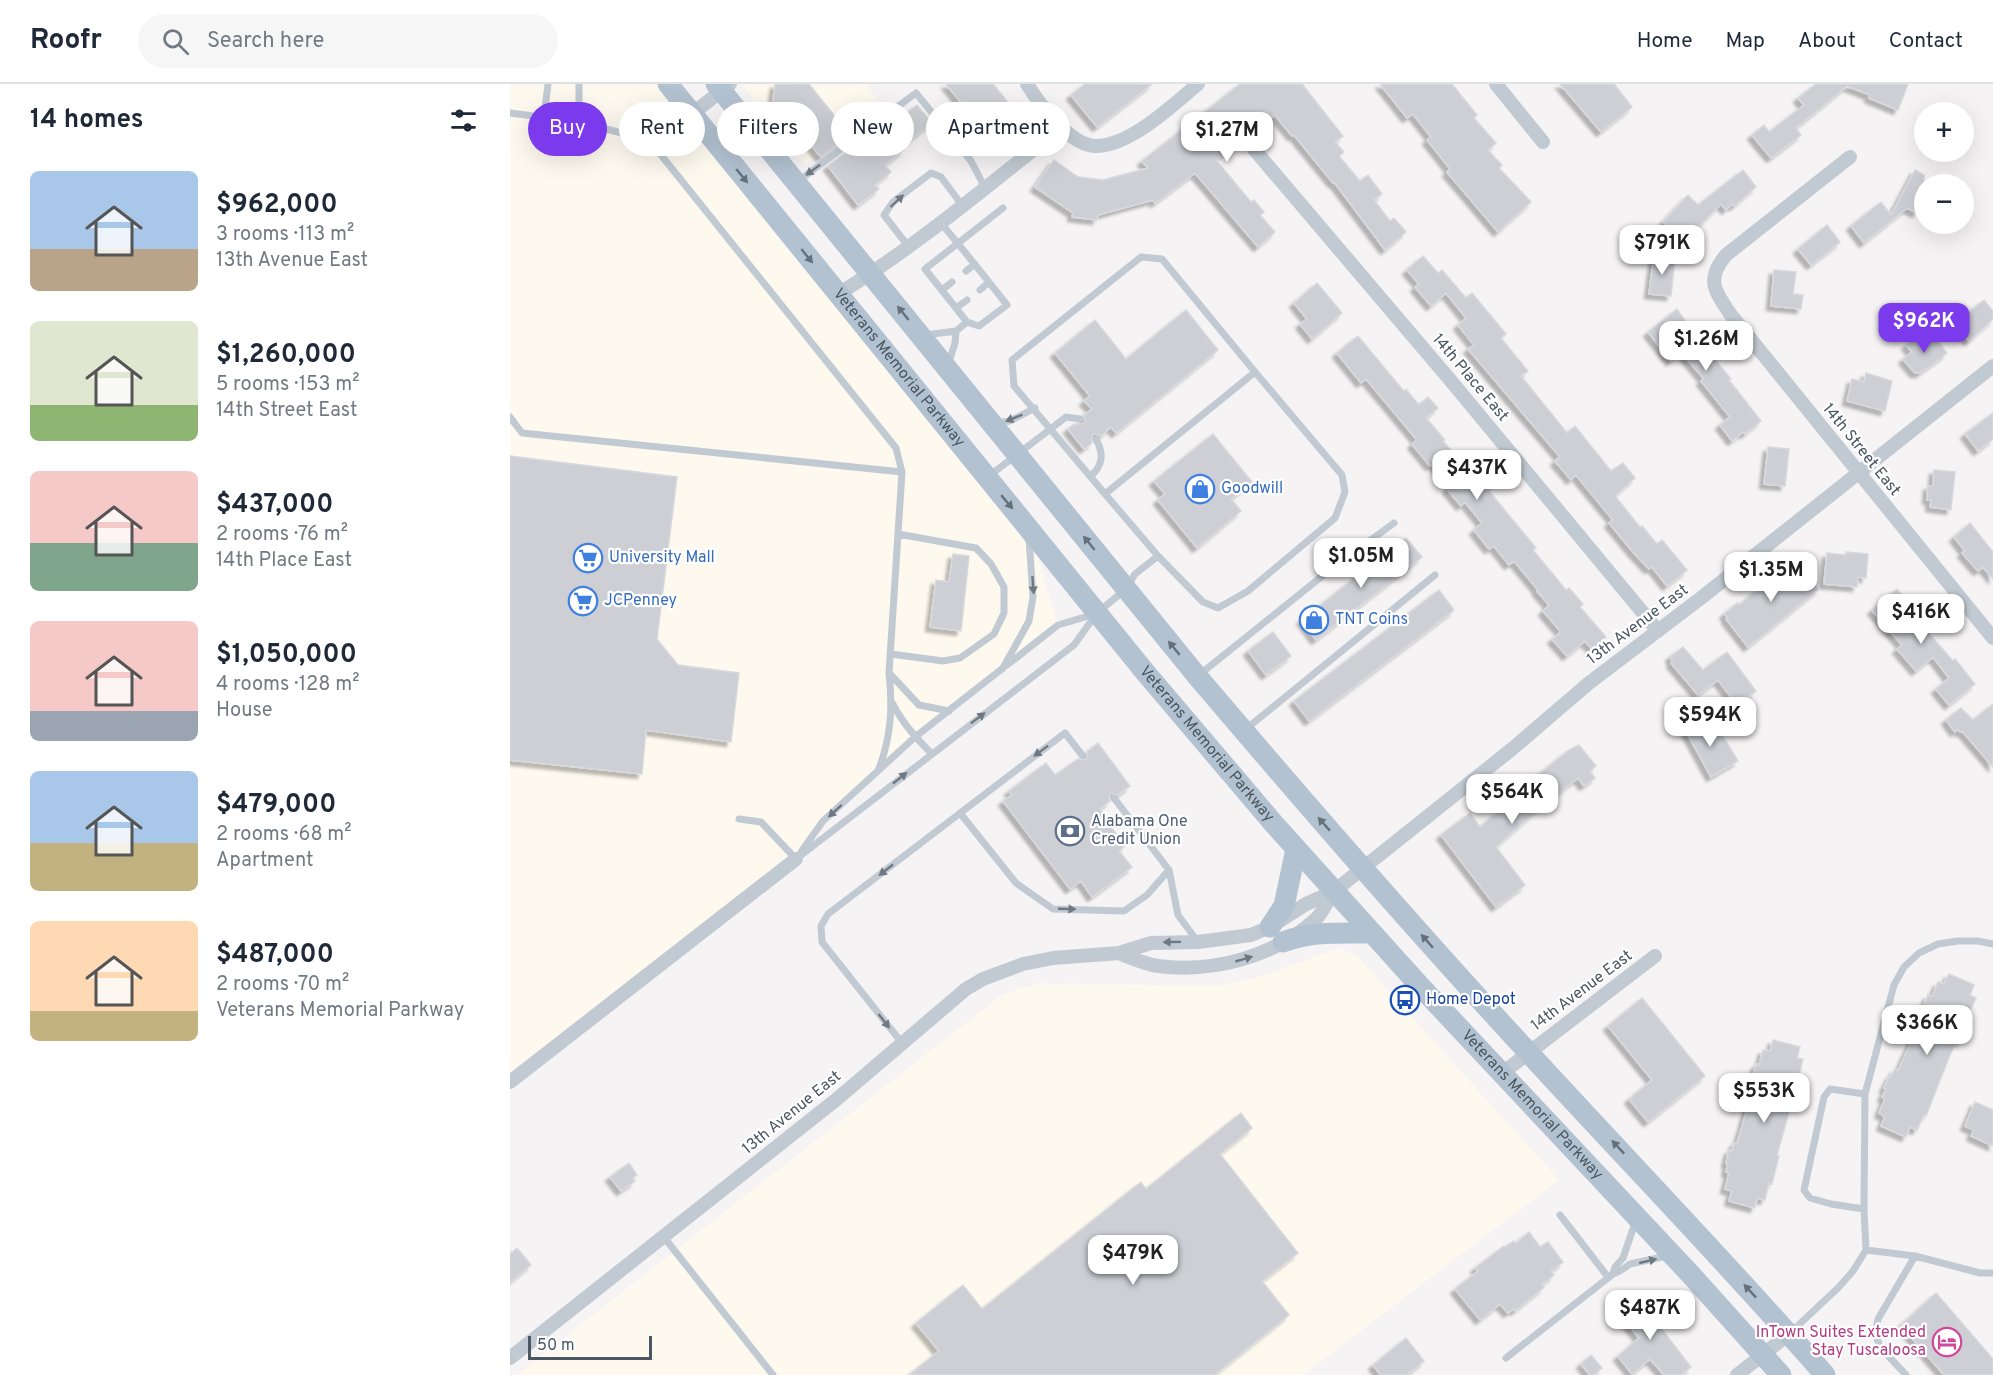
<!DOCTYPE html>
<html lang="en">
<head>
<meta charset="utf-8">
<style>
	:root { --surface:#fff; --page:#f6f6f7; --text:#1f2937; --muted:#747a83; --line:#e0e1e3; --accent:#7c3aed }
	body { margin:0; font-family:Overpass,sans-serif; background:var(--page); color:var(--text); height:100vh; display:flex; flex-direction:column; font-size:22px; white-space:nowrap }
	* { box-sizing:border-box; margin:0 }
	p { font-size:20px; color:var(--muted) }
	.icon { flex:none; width:33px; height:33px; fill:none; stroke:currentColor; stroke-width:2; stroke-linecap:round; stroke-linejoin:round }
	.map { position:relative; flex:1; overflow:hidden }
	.details { display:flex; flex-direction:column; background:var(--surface); width:510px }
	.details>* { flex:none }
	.hud { position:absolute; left:18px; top:18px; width:570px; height:54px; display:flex; gap:12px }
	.controls { position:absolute; left:1404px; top:18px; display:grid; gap:12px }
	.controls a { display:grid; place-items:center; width:60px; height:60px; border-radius:50%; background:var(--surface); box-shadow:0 6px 24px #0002; font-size:30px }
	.scale { position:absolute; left:18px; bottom:15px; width:124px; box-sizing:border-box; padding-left:6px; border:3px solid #4a5661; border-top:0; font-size:16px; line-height:21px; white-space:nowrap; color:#4a5661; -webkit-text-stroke:4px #fff; paint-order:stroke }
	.price { position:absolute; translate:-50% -51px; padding:0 14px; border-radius:12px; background:#fff; color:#222; font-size:20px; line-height:39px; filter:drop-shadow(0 2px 3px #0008) }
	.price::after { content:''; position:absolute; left:50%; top:36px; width:18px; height:14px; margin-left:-9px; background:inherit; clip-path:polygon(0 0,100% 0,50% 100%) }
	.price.on { background:var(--accent); color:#fff }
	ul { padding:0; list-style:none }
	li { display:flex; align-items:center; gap:18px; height:150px; padding:0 30px }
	li span { display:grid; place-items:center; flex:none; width:168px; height:120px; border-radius:9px; color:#555 }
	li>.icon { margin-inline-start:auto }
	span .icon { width:72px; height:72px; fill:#fffc; stroke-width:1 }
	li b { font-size:26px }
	h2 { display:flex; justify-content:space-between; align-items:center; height:72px; padding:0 30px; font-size:26px }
	.pill { padding:0 21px; border-radius:27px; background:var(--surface); box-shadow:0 6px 24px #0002; font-size:21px; line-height:54px }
	.pill.on { background:var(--accent); color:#fff }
	header { display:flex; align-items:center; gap:36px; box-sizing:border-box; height:84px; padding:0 30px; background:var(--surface); border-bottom:2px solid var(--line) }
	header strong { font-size:28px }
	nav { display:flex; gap:33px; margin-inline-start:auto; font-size:21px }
	.search { width:420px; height:54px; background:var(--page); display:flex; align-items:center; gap:15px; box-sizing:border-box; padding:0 21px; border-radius:33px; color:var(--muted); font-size:22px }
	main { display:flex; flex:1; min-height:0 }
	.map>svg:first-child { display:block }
	.commercial { fill:#fdf9ef }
	.building { fill:#cdcfd5; stroke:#d7d9de; stroke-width:1.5; filter:url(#shadow) }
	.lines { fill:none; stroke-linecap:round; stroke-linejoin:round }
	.lane { stroke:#c1cad2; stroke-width:7 }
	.street { stroke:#c1cad2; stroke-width:14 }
	.primary { stroke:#b3c2d1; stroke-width:21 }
	.oneway { fill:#6e7983 }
	.oneway2 { fill:#64717d }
	.labels { text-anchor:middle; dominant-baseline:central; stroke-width:4.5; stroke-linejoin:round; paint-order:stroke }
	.street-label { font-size:16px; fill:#4a5661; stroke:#fff }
	.shop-label { font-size:16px; fill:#366cbe; stroke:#fff; text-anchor:start }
	.service-label { font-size:16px; fill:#4e5e75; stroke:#fff; text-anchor:start }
	.transit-label { font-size:16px; fill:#164399; stroke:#fff; text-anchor:start }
	.hotel-label { font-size:16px; fill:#b23c85; stroke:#fff; text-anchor:end }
</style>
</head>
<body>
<header>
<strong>Roofr</strong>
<div class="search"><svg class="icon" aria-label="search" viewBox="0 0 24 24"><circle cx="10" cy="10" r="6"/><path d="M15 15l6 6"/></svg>Search here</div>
<nav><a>Home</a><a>Map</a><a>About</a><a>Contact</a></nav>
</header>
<main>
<section class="details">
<h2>14 homes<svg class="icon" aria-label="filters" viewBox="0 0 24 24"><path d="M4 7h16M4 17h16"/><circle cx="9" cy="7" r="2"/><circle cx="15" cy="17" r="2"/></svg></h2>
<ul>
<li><span style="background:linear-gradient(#a9c7e8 65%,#b9a48a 0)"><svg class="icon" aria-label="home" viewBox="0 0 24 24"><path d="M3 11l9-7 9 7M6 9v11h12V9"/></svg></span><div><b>$962,000</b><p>3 rooms · 113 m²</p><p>13th Avenue East</p></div></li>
<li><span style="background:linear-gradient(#dfe7d0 70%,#8fb573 0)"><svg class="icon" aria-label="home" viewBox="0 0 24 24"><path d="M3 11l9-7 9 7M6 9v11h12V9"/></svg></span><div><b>$1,260,000</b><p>5 rooms · 153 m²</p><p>14th Street East</p></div></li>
<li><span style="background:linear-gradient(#f6c9c9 60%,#7fa58c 0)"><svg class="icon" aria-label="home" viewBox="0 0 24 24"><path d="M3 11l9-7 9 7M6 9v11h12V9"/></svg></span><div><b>$437,000</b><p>2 rooms · 76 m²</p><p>14th Place East</p></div></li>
<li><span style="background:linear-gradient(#f6c9c9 75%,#9aa5b1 0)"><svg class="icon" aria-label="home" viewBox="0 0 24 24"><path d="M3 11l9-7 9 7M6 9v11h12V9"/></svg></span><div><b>$1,050,000</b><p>4 rooms · 128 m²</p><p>House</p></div></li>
<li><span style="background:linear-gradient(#a9c7e8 60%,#c2b280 0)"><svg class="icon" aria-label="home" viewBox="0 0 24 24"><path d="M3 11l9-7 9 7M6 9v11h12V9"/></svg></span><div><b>$479,000</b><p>2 rooms · 68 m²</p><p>Apartment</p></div></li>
<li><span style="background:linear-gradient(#ffd9b3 75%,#c2b280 0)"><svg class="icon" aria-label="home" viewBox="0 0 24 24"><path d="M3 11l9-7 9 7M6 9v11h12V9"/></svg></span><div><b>$487,000</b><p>2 rooms · 70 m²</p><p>Veterans Memorial Parkway</p></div></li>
</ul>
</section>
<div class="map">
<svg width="1483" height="1291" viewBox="0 0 1483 1291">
	<defs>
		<filter id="shadow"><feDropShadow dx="-4.5" dy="4.5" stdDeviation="1.5" flood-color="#0004"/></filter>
	</defs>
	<rect width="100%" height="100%" fill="#f5f3f3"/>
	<path class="commercial" d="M0 0H155L519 443 548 541 405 653 313 737 286 775 0 1003Z
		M231 0H356L372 22 295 81Z
		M829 864 848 873 1049 1096 793 1291H6L493 910 529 899 705 902 746 894Z"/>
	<path class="building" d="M265 0H299L340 51 311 73 263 16Z
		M436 0H483L516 40 487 64Z
		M575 0H642L587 43 561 11Z
		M730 0H792L833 52 825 58 834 68 829 72 850 97 858 91 872 110 864 116 880 137 884 134 896 148 875 166 824 98 823 99 784 51 782 52 765 31 706 76 741 118 744 116 754 128 750 131 765 148 748 163 685 89 645 119 643 116 588 131 587 136 562 133 563 129 525 103 544 76 568 93 593 96 638 84 632 77Z
		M870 0H942L967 31 964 34 986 59 978 66 992 81 989 84 1021 118 988 148 937 88 940 85 917 56 921 53 903 30 897 34Z
		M1050 0H1104L1122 23 1091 48Z
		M1306 0H1398L1388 26 1359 14 1360 11 1337 2 1286 44 1291 51 1261 74 1242 51 1254 41 1259 48 1294 21 1288 14Z
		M407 21 422 39 391 63 394 66 375 81 381 88 365 101 369 105 348 121 318 82 374 40 377 44Z
		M1233 86 1246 103 1224 122 1222 120 1216 126 1211 120 1174 158 1153 138 1178 111 1188 121Z
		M1405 86 1414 91V113L1407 129 1397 124 1354 159 1341 142 1371 118 1381 131Z
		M1317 141 1330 158 1301 181 1288 165Z
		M1144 171 1165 173 1161 212 1139 210Z
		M913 172 928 189 932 186 956 214 962 209 996 250 991 254 1018 287 1011 292 1057 349 1065 342 1101 387 1113 379 1125 394 1105 412 1130 443 1132 442 1147 460 1152 456 1177 486 1157 502 1142 483 1139 485 1123 468 1099 439 1103 436 1066 391 1061 396 1045 377 1050 373 958 265 964 261 948 241 956 234 936 209 921 222 905 203 909 200 897 186Z
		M1264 186 1286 188 1283 210 1293 211 1291 225 1261 222Z
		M807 199 832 229 802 255 790 240 797 235 784 219Z
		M1474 216 1483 227V235L1459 257 1445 239Z
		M1167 225 1188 255 1221 295 1219 296 1251 337 1235 350 1233 348 1222 357 1210 341 1220 333 1191 297 1194 295 1172 269 1161 277 1138 248Z
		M676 226 708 266 606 349 601 343 591 352 587 350H583L581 354 582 359 574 365 558 345 564 340H572L575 338 574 331 582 325 574 317 580 312 545 269 585 236 616 275Z
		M1423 251 1437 269 1410 289H1405L1393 275 1402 268 1396 261 1407 253 1412 260Z
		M848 252 887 299 894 307 896 305 909 321 918 313 928 324 916 334 935 356 933 357 950 377 952 375 963 389 965 387 981 405 979 407 1026 464 1023 466 1056 506 1059 504 1073 520 1070 523 1096 553 1082 565 1075 557 1057 572 1042 555 1051 548 1033 527 1039 521 1027 507 1028 506 1004 477 999 481 984 462 979 465 964 446 972 439 955 418 951 422 937 405 942 401 923 380 920 382 902 360 907 356 856 295 851 299 827 269Z
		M1356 289 1382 297 1375 327 1337 317 1342 295 1354 298Z
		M1483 329V355L1468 367 1455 350Z
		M703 350 742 398 721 415 731 427 687 464 648 416 655 410 644 397Z
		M1258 363 1279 365 1275 402 1254 400Z
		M0 372 167 393 147 555 168 581 229 589 221 658 136 646 132 690 0 676Z
		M1424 386 1445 388 1441 426 1420 423 1421 416H1417L1418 402H1423Z
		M1460 439 1483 468V495L1473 483 1468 487 1452 469 1455 467 1444 453Z
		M896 454 912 473 806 556 791 536Z
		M1336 468 1358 470 1356 494 1348 493 1347 503 1314 500 1317 469 1336 471Z
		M443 470 459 472 451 547 420 543 426 496 439 498Z
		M1283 476 1309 505 1238 563 1216 535 1218 534 1214 530 1227 519 1229 521Z
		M1387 505 1407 528 1403 531 1443 577 1445 575 1465 600 1439 621 1426 605 1439 594 1423 573 1406 587 1387 565 1392 561 1362 526Z
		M929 506 944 526 799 637 784 617Z
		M763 548 781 572 756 591 738 567Z
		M1173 563 1193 586 1217 568 1246 607 1227 621 1208 596 1188 611 1161 579 1163 578 1160 573Z
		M1483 620V683L1452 647 1450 648 1448 645 1445 648 1436 636 1451 624 1463 636Z
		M1183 631 1196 654 1210 647 1228 677 1201 693 1171 638Z
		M588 659 620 702 608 711 601 709 599 712 600 717 590 725 594 731 593 732 615 762 609 767 622 783 582 813 571 797 560 805 493 717 502 711 499 707 536 679 545 691 568 675 575 676 577 673V668Z
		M1069 661 1086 682 1080 687 1085 694 1074 702 1068 694 1025 728 986 763 1015 801 986 823 931 751 960 729 970 743 996 721 994 718 1059 666Z
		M1439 890 1464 901 1460 911 1466 914 1459 929 1462 930 1459 938 1461 939 1456 951 1453 950 1450 958 1447 957 1440 971 1416 1032 1414 1031 1407 1046 1400 1043 1396 1053 1371 1042 1375 1033 1369 1029 1375 1015 1372 1013 1376 1005 1374 1004 1380 992 1381 993 1385 985 1388 987 1395 971 1410 939 1407 938 1418 911 1422 913 1428 898 1434 900Z
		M1132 914 1195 992 1138 1038 1119 1015 1142 996 1098 942Z
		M1263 956 1290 963 1287 974 1293 975 1289 992 1292 993 1290 1000 1292 1001 1289 1013H1286L1284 1022 1281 1021 1267 1071 1269 1072 1262 1100 1259 1099 1255 1116 1247 1114 1245 1124 1219 1117 1222 1107 1215 1105 1219 1089 1216 1088 1218 1079H1216L1219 1066 1222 1067 1224 1059H1227L1232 1043 1241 1010 1239 1009 1246 980 1249 981 1253 966 1260 967Z
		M1465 1018 1483 1026V1062L1461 1052 1464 1046 1455 1042Z
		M731 1029 742 1044 710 1070 788 1169 752 1197 779 1231 704 1291H399L429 1267 406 1239 453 1201 472 1225 631 1098 636 1105Z
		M119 1079 127 1091 123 1094 125 1097 111 1107 100 1093Z
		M1019 1148 1030 1163 1038 1158 1053 1178 1041 1187 1044 1191 1032 1200 1034 1203 1005 1227 1003 1225 998 1229 990 1220 970 1236 945 1205 968 1187 965 1184 994 1162 995 1163 1004 1157 1006 1159Z
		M7 1164 21 1181 0 1198V1170Z
		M1130 1208 1144 1229 1141 1231 1181 1283 1171 1291H1154L1140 1275 1122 1290 1108 1272 1129 1254 1107 1226Z
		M1426 1209 1483 1275V1291H1434L1391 1241Z
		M896 1254 914 1277 896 1291H871L863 1281Z
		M1081 1271 1092 1284 1084 1291H1080L1071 1280Z"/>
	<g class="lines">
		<path class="lane" d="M69 0V38
			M0 29 69 38 139 56 386 364 392 388 379 589C383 624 381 654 368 687
			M34 32 38 0
			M287 98 406 9 461 77 475 104
			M430 138C453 165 475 193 497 221L469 242 457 238 415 185 493 124
			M398 162 374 131 383 118 421 89 431 93 452 121
			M631 173 652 175 745 288 595 410 504 302 502 276Z
			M456 187 465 180
			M432 206 442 198
			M470 206 479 198
			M446 224 457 216
			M415 251 446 247 457 238
			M438 281 445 259 446 247
			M0 333 12 349 392 388
			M485 339 500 337 525 324
			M479 392 556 333 570 335
			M581 392C593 381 594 370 586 355
			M595 410 648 472 693 518 708 524 738 507 825 434 835 408 832 391 745 288
			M381 570 433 577 450 574 484 550 494 529V503L481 480 466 464 388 450
			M497 581 548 541 585 530
			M380 590 409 621 439 627
			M689 591 821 485 884 439
			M383 620C392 639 407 655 422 670
			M736 645 925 491
			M604 714 659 786 668 831 688 858
			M450 729 506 799 543 825 614 827 637 811 659 786
			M229 735 251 738 286 775
			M291 768 313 737 405 653 493 584 519 537 523 513 519 454
			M286 775 564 561 587 529 616 505 625 490 648 472
			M392 959 312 858 311 842 318 830 555 649 572 671
			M1354 1125 1321 1120 1300 1114 1294 1106 1314 1013 1320 1005 1355 1010
			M1050 1131 1098 1193
			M1126 1136 1113 1174 1105 1183 1103 1190 1110 1187 1120 1180 1157 1172
			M153 1152 263 1291
			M1356 1166 1405 1172 1470 1189H1483
			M1281 1248 1328 1204 1343 1187 1356 1166 1354 1125 1355 1010 1384 901 1394 883 1409 869 1428 860 1448 857H1468L1483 860
			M996 1274 1103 1190
			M1396 1291 1370 1263 1365 1249 1368 1235 1405 1172"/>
		<path class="street" d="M517 0C530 21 561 63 587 62 621 61 663 21 688 0
			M986 0 1033 58
			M182 30 220 0
			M743 64 941 297 1148 547
			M1340 73 1216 171C1195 196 1205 207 1221 231L1483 554
			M328 210C407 162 478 101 551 44
			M609 869C621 874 635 880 648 882 703 889 764 873 806 835 813 828 818 816 823 808
			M991 990 1145 872
			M0 998 286 775
			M0 1274 327 1015 456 905 473 895 513 880 543 874 609 869 641 859 688 858 741 851 760 843 796 820 823 808 1002 665 1079 599 1191 514 1483 282
			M1227 1291 1279 1250"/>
		<g class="primary">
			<path id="s1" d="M158 0 635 588 764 740 910 902 1183 1193 1271 1291"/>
			<path d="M206 0 687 592C795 719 904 845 1018 968 1117 1076 1219 1181 1315 1291"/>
			<path d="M760 843 774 822 786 765"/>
			<path d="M773 858C802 847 831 849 862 849"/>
		</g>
	</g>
	<defs><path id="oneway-solid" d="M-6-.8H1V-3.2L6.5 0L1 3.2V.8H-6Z" transform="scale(1.5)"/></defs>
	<g class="oneway">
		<use href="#oneway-solid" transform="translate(303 86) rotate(143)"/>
		<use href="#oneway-solid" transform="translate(387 117) rotate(-43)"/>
		<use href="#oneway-solid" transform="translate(504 334) rotate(158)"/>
		<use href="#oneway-solid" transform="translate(523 501) rotate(86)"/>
		<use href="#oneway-solid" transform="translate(468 634) rotate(-37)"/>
		<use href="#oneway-solid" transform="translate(531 667) rotate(143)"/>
		<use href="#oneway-solid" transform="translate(390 694) rotate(-38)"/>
		<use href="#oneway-solid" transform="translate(325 727) rotate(138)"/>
		<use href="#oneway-solid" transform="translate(376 786) rotate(142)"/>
		<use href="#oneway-solid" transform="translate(557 825) rotate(2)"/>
		<use href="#oneway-solid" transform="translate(662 858) rotate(179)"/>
		<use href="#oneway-solid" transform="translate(734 875) rotate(-16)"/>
		<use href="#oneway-solid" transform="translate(374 937) rotate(52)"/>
		<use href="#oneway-solid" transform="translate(1138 1177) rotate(-13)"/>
	</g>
	<g class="oneway2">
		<use href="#oneway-solid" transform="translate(232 92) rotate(51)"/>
		<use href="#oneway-solid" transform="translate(297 172) rotate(51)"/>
		<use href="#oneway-solid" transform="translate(393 229) rotate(-129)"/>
		<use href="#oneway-solid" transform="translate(497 418) rotate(50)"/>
		<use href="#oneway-solid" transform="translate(579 459) rotate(-129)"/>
		<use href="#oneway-solid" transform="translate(664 564) rotate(-129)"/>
		<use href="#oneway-solid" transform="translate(814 740) rotate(-131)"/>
		<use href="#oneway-solid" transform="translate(917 857) rotate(-132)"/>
		<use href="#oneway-solid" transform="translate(1108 1063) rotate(-133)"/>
		<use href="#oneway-solid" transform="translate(1240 1207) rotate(-133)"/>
	</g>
	<defs>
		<g id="shop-ring" transform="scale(1.5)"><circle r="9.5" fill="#fff" stroke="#3f7fe0" stroke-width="1.5"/><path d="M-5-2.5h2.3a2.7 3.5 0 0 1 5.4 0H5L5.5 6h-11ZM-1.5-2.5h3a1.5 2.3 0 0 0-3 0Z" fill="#3f7fe0"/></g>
		<g id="supermarket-ring" transform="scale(1.5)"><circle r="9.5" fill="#fff" stroke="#3f7fe0" stroke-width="1.5"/><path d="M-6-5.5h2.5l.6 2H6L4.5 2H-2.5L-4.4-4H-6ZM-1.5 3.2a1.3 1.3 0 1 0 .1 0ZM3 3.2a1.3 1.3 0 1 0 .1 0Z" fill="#3f7fe0"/></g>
		<g id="bank-ring" transform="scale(1.5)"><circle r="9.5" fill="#fff" stroke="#5c6f8a" stroke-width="1.5"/><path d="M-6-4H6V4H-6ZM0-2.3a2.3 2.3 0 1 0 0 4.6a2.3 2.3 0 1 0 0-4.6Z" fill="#5c6f8a"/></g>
		<g id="bus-ring" transform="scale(1.5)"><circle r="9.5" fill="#fff" stroke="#1a4fb4" stroke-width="1.5"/><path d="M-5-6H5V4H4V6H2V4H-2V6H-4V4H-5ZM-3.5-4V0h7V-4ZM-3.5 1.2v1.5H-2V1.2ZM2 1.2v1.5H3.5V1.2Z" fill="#1a4fb4"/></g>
		<g id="hotel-ring" transform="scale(1.5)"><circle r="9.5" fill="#fff" stroke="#d1479c" stroke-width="1.5"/><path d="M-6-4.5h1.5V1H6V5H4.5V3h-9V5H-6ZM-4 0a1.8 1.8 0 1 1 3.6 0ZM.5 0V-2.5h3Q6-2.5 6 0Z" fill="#d1479c"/></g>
	</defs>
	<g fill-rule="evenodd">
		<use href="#shop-ring" x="690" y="405"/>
		<use href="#supermarket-ring" x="78" y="474"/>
		<use href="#supermarket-ring" x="73" y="517"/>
		<use href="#shop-ring" x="804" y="536"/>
		<use href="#bank-ring" x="560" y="747"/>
		<use href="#bus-ring" x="895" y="916"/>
		<use href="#hotel-ring" x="1437" y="1258"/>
	</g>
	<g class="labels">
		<g class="street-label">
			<text stroke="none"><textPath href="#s1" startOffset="366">Veterans Memorial Parkway</textPath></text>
			<text transform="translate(960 294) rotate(50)">14th Place East</text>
			<text transform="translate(1351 366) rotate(51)">14th Street East</text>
			<text transform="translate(1128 541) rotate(-37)">13th Avenue East</text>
			<text stroke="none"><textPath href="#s1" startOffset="852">Veterans Memorial Parkway</textPath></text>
			<text transform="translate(1072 907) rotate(-37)">14th Avenue East</text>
			<text stroke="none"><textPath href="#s1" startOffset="1338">Veterans Memorial Parkway</textPath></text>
			<text transform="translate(282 1029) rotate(-39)">13th Avenue East</text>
		</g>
		<g class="shop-label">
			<text x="711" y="405">Goodwill</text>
			<text x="99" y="474">University Mall</text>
			<text x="94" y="517">JCPenney</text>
			<text x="825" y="536">TNT Coins</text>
		</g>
		<g class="service-label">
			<text x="581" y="738">Alabama One<tspan x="581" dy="18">Credit Union</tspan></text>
		</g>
		<g class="transit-label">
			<text x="916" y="916">Home Depot</text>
		</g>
		<g class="hotel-label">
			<text x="1416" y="1249">InTown Suites Extended<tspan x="1416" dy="18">Stay Tuscaloosa</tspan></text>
		</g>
	</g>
</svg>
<div class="controls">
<a>+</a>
<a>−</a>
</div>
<div class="scale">50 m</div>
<b class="price" style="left:717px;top:79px">$1.27M</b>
<b class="price" style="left:1152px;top:192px">$791K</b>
<b class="price on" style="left:1414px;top:270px">$962K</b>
<b class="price" style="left:1196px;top:288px">$1.26M</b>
<b class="price" style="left:967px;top:417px">$437K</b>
<b class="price" style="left:851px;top:505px">$1.05M</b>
<b class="price" style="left:1261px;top:519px">$1.35M</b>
<b class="price" style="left:1411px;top:561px">$416K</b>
<b class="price" style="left:1200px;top:664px">$594K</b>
<b class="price" style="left:1002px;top:741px">$564K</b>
<b class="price" style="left:1417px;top:972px">$366K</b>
<b class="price" style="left:1254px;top:1040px">$553K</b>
<b class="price" style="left:623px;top:1202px">$479K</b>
<b class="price" style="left:1140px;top:1257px">$487K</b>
<div class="hud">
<a class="pill on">Buy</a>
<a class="pill">Rent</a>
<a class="pill">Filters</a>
<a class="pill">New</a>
<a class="pill">Apartment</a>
</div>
</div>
</main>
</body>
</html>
